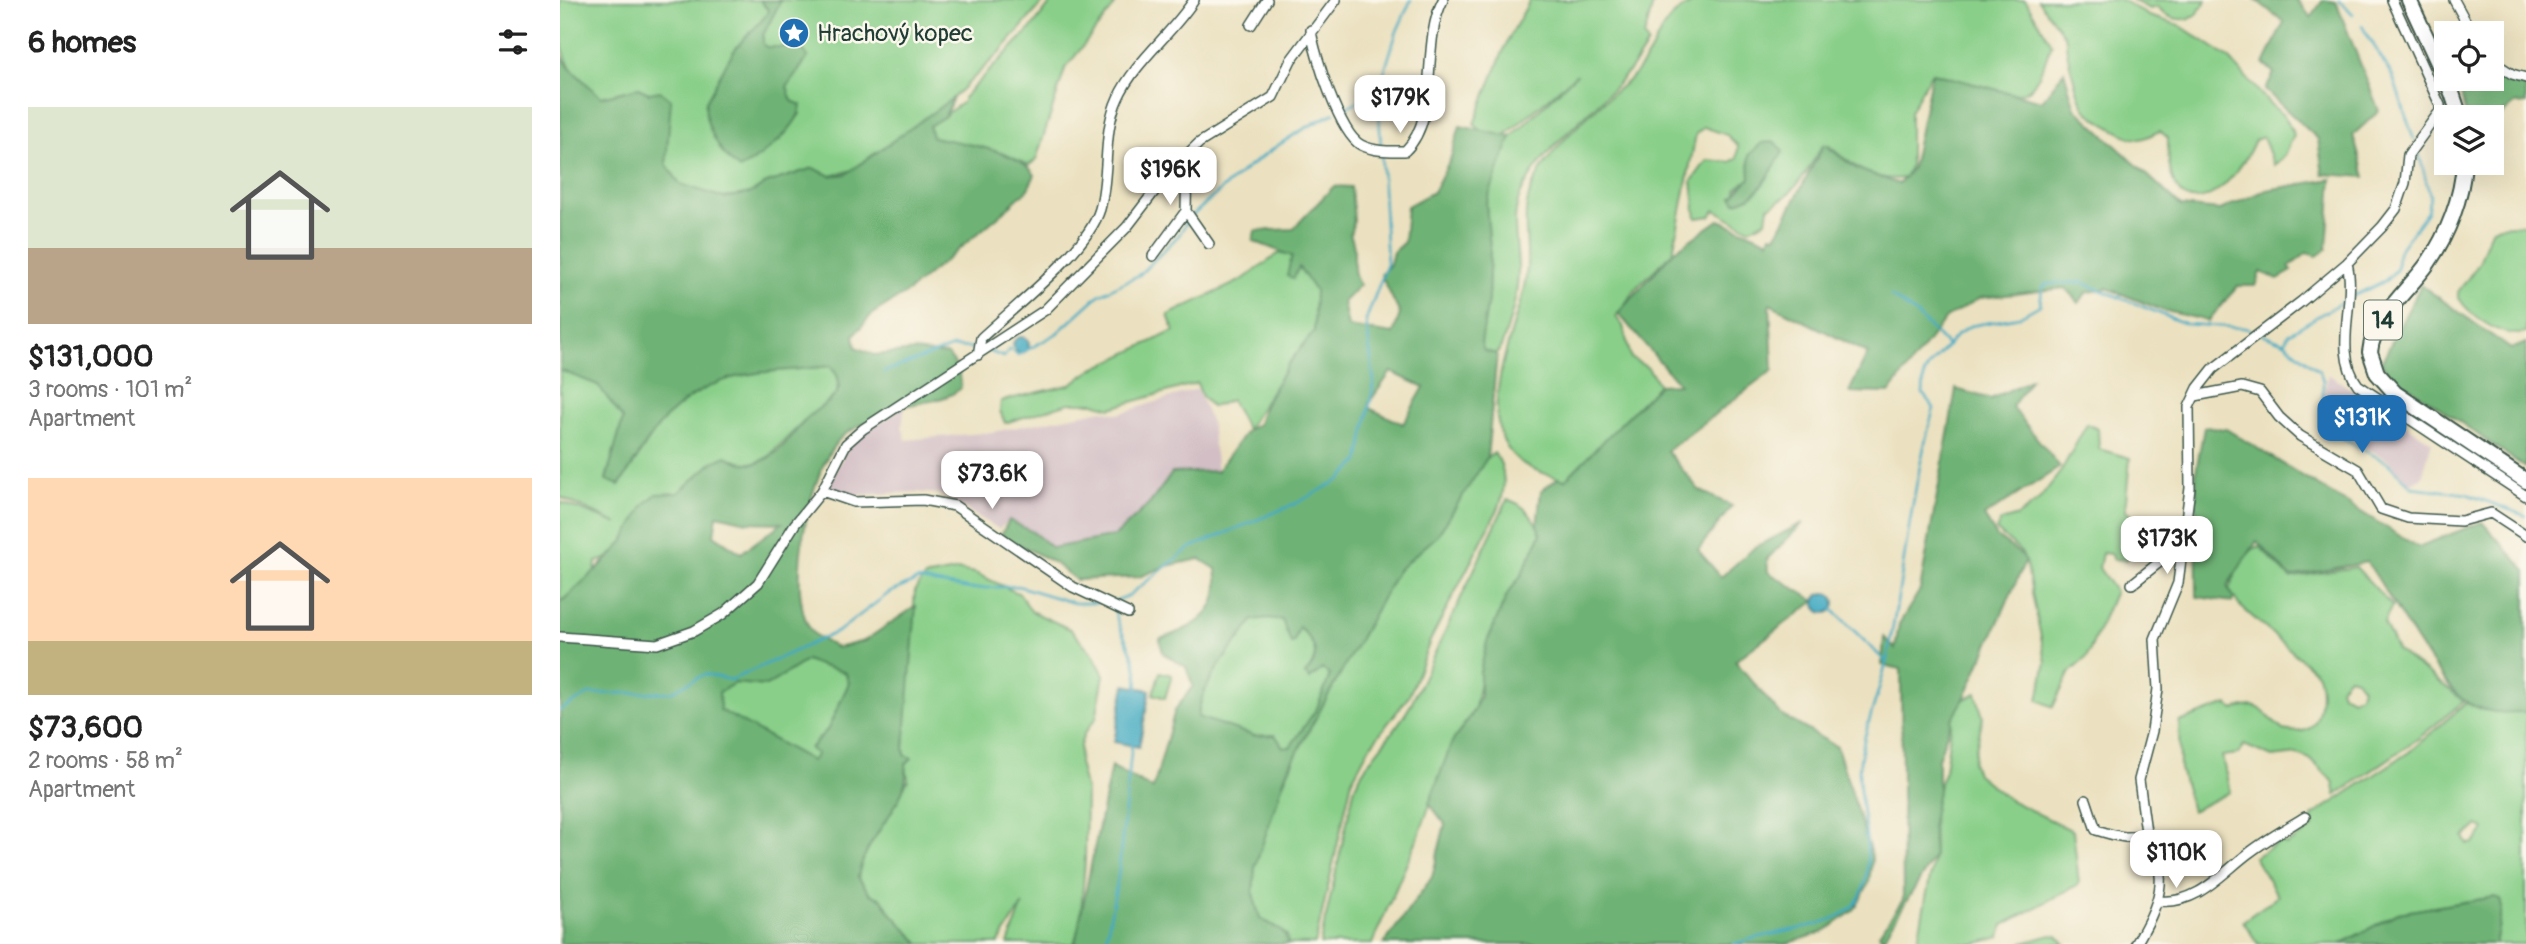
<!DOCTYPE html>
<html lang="en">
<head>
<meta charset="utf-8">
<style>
	:root { --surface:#fff; --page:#f2f2f2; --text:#222; --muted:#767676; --accent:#1f6fb2 }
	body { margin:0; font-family:Pangolin,sans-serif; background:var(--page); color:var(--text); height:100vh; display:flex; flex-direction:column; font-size:26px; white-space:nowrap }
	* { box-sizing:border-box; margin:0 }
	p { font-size:23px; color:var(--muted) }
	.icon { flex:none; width:38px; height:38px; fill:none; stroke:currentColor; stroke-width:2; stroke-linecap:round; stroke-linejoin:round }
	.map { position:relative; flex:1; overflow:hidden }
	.details { display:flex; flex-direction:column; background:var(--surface); width:560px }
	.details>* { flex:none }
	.buttons { position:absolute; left:1874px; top:21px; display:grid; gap:14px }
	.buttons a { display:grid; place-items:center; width:70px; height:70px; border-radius:0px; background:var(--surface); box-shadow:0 7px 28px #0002; font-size:35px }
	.price { position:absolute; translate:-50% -60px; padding:0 16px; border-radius:14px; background:#fff; color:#222; font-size:23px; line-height:46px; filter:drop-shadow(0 2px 4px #0008) }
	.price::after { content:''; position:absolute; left:50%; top:42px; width:21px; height:16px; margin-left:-10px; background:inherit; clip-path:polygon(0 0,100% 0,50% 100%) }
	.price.on { background:var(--accent); color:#fff }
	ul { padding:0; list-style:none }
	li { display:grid; align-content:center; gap:14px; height:371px; padding:0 28px }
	li span { display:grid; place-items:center; height:217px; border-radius:0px; color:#555 }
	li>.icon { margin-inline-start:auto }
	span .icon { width:126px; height:126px; fill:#fffc; stroke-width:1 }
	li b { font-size:30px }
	h2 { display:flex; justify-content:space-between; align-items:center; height:84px; padding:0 28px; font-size:30px }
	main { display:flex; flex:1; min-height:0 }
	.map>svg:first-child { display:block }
	.industrial { fill:#d2bec4 }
	.green { fill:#89cf89; stroke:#54865e; stroke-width:2; fill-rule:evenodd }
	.forest { fill:#6eb275; stroke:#467854; stroke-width:2; fill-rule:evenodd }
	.water { fill:#42aac2; stroke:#30747b; stroke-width:2 }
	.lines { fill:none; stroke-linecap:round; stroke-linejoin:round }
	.stream { stroke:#42aac2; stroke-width:2.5 }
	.minor-casing { stroke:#3e5649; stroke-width:12 }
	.primary-casing { stroke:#3e5649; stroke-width:18 }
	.minor { stroke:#fff; stroke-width:9 }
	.primary { stroke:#fff; stroke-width:14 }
	.labels { text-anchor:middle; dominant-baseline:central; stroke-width:5; stroke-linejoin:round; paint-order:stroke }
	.shield { fill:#fbf7ec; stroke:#61756b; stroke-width:2 }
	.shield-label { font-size:23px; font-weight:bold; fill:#1f3d34 }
	.poi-label { font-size:24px; fill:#1f3d34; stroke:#fbf7ec; text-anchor:start }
</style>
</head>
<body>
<main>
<section class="details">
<h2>6 homes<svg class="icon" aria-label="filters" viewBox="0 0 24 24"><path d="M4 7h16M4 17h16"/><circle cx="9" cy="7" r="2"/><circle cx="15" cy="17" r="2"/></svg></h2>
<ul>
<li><span style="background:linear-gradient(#dfe7d0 65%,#b9a48a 0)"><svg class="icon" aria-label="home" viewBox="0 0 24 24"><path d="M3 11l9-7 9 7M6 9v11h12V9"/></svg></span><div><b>$131,000</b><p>3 rooms · 101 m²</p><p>Apartment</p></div></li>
<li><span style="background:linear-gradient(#ffd9b3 75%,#c2b280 0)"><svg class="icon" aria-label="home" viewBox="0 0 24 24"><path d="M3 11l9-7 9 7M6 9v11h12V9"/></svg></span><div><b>$73,600</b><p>2 rooms · 58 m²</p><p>Apartment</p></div></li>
</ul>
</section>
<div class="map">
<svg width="1966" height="944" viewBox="0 0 1966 944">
	<rect width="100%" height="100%" fill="#fbf7ec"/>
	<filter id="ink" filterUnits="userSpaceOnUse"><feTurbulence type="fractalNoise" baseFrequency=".0143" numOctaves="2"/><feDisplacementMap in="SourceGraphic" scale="14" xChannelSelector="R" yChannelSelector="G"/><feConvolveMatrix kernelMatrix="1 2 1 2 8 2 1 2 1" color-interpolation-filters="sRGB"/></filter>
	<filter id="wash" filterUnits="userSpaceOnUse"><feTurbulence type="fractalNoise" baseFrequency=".00686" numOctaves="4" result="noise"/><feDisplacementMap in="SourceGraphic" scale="28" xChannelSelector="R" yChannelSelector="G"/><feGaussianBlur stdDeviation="1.57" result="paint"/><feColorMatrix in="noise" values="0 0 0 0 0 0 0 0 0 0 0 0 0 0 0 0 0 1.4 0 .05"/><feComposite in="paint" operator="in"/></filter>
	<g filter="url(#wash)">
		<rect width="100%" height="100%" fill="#ebe1c0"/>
		<path class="industrial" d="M1768 374 1872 442 1862 477 1850 484 1828 460 1789 438 1762 406Z
			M637 389 651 423 657 471 612 473 590 503 555 536 492 548 473 532 449 520 439 529 380 494 356 492 262 497 287 449 297 438 345 406 342 426 346 440 433 432 543 410 558 414Z"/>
		<path class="green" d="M0 0H200L209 11 197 28 189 32 146 101V117L163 153 189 164 221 139 240 114 231 101 227 87 248 57 241 47H206L202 44 203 35 221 0H485L441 51 393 98 296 169 271 176 253 168 207 183 191 193 164 198 142 193 120 184 106 164 108 123 89 93 78 88 41 97C0 69 0 47 0 0Z
			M493 0H549L555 5 505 69 476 160 469 165 425 148 372 137 369 126 403 102V98L473 26Z
			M970 0H1094L1084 37 1088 43C1057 100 993 131 963 189 948 217 959 245 958 274 957 299 950 323 941 347L937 354 924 351 921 343 928 299 930 249 926 203 930 185 951 137 1017 74 935 144 914 124 947 42Z
			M1138 0H1465L1492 44C1486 57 1480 79 1471 88 1453 106 1393 74 1371 73L1350 112V166L1345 178C1312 183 1291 164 1268 145L1262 146C1248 170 1235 196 1208 207L1206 221 1189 229 1155 210 1151 216 1136 218 1132 181 1147 160 1170 162 1177 158 1178 146 1167 135 1144 127 1136 134 1113 252 1076 288 1056 317 1063 326 1071 358 1088 368 1099 385 1005 480C993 476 976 472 965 465 905 427 958 330 966 277 971 244 958 214 974 183 990 148 1023 121 1051 95 1060 87 1071 80 1078 70 1104 38 1095 20 1138 0ZM1202 143 1222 153C1210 171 1202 197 1176 202V189L1190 178 1189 155Z
			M1478 0H1562L1589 16 1619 25 1669 58 1709 103 1725 117 1734 135 1724 157 1714 165 1703 137 1695 140C1669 200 1606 237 1608 138L1600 131C1594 133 1587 138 1580 139 1569 140 1535 119 1527 111 1518 101 1505 50 1506 38Z
			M1572 0H1647L1635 16C1622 23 1606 18 1597 7L1590 9Z
			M1966 224V333C1942 339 1911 317 1898 297V292L1919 263 1931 230 1939 226Z
			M728 253 732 256 730 263 739 266 755 291 754 332 728 364 687 430 671 400 652 407 642 397 637 383 551 408 534 403H509L445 423 440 411 441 401 509 385 533 369 614 331 608 315 682 280 718 254Z
			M270 366 278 377 277 394 247 418 208 457 196 463 153 462 118 493 84 505C73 523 60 559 36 562L35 574 0 603V502L58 524 0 497V370L38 385 63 419 46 479 59 485C78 461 90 431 113 411 164 366 208 374 270 366Z
			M1527 424 1538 429 1539 449 1570 458 1565 511C1586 521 1577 524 1572 543 1570 548 1569 554 1567 560L1553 559 1552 554 1542 553 1539 568 1555 591 1527 657 1510 672 1493 707 1478 700 1486 662 1466 563 1461 552 1436 530 1441 521 1458 516 1478 501 1501 471Z
			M934 453C947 467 945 491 939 507L870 641 849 696 809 748 792 780 755 944H728L727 935 700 918C666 861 767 698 796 645 810 621 821 593 838 571 848 557 866 548 877 535 898 511 906 470 934 453Z
			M947 500C963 502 975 519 981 534L961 575 947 595 927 642 915 708 892 743 859 835 812 944H760L795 786C808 757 834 735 850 706Z
			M1699 546 1730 578 1796 567 1832 606 1824 623 1837 650 1904 701 1859 738 1776 795 1773 781 1750 759 1738 754 1712 757 1684 745 1678 754 1662 756 1670 792 1632 811 1620 769 1619 722 1662 706 1668 705 1674 710C1705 699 1701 714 1723 730 1730 731 1739 733 1746 730 1762 724 1764 687 1757 673L1679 605 1669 589C1675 575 1684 551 1699 546ZM1789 677 1796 679 1802 687 1800 695 1792 699 1782 694 1780 687Z
			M399 570 415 573 460 594 471 611 510 629 533 654 544 675 536 718 524 734 520 746 519 763 526 791 525 861 520 924 514 944H448L463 904 438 944H360L330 912 322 899 310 894 298 877 301 860 348 780 344 749 355 590 365 577Z
			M708 618 722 620 731 643 739 627C756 643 761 656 746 674L762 669 769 671C771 696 747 729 730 747H723L715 735 695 736 638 717C639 683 675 647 693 620Z
			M247 660C261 668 272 667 285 673L289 683 268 729 250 748 257 754 252 761 160 710 159 692 175 683 206 686Z
			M600 672 612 675 605 698 593 694Z
			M1416 693 1423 717 1413 762 1417 774 1448 799 1513 831 1519 884 1443 925 1440 937 1414 944H1357L1374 857 1373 802 1385 770 1392 719 1401 701Z
			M1906 703 1923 710 1966 712V944H1935L1942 908 1934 897 1838 913 1781 944H1698L1683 921 1718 896 1694 857 1722 841 1726 845 1753 828 1752 816 1849 752ZM1917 826 1925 829 1914 843 1908 844 1904 837Z
			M1491 935 1498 936 1505 944H1459Z"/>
		<path class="forest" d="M200 0H221L203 35V44L206 47H241L248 57 227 87 232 101 241 105C240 127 198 160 179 169 161 155 142 124 146 101 155 85 163 68 173 52 184 36 198 27 209 11Z
			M1696 0H1737L1751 17 1763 0 1776 2 1819 111 1793 135 1805 177 1763 174 1758 139 1705 90 1714 73 1704 64 1724 22Z
			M0 54 10 68 41 97 78 88 89 93 100 91 111 100 106 164 120 184 164 198 191 193 207 183 253 168 271 176 286 174 393 98 385 116 369 126 372 137C401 143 459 150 475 175L468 189 441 214 349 291 312 314 294 335 296 347 314 355 355 351 388 355 398 368 401 388C384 402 367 400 346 406 332 410 294 427 283 436 249 464 222 599 254 634 259 639 270 644 277 648L304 641 356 606 344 748 345 755 352 758 346 764C351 805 305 834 298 877L310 894 322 899 330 912 360 944H0V603L54 553 65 539 84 505 96 494 118 493 153 462 166 456C176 461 186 466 197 463 221 456 236 427 254 412 262 406 275 399 278 390 282 380 276 373 270 366 208 374 163 366 113 411 90 431 77 461 59 485L46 480 63 419 38 385 0 370ZM157 515 187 522 222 523 181 553 154 535ZM247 660C261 668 272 667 286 673L289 683 268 729 250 749 257 754 252 761 160 710 159 692 175 683 206 686Z
			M1504 71 1515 108 1621 206 1660 210 1706 190 1772 179 1767 249 1757 256 1747 253 1729 267 1732 271 1718 279 1700 272 1695 286H1678L1648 321 1602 310 1547 288 1526 293 1519 303 1505 288 1420 298 1386 318 1329 393 1289 392 1308 353 1210 304 1213 370 1107 451 1139 490 1172 506 1138 550 1161 577 1195 547 1243 523 1207 559 1208 572 1255 601 1175 661 1220 714 1277 747 1312 857 1309 883 1294 910 1264 932 1226 944H824L872 877 885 824 869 803 892 742 911 716 920 696V672L927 642 947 595 961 576 981 534 977 525 981 491 998 478 1005 480 1099 385 1119 384 1058 313 1113 252 1159 220 1209 241 1211 235 1216 236 1264 144 1297 169 1339 184 1352 168 1372 73 1482 101Z
			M1932 75 1966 86V103L1955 104 1932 123V117H1906L1901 93 1894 79H1932Z
			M900 126 951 137 926 203 930 249 928 300 921 343 924 351 937 354 927 458 877 536 838 570 728 768 695 867 693 894 700 918C711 926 726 928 728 944H515L551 766 593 789 615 710 633 686 626 667 603 653 600 639C637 626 663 614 656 569L640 559 607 566 579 577 516 580 493 562 441 535 449 520 473 532 492 548 555 536 590 503 612 473 657 471 687 430 698 424 703 408 728 364 754 332 755 291 739 267 733 279 727 275 732 256 693 241 695 231 733 229 774 186 791 187 794 221 790 234C799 250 788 271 800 285L783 302 788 327 833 334 840 314 821 275 830 264 833 252 844 242 847 206 873 192 890 160ZM831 372 864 387 843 424 809 408V403ZM708 618 722 620 731 643 734 642 739 627C755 642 763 656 745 674L750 679 762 669 770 675 757 708 730 747H723L715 735 695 736 638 717C639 683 675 647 693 620Z
			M1215 142 1223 152C1210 171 1202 197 1176 202L1172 197 1190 178 1189 155 1202 143Z
			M1861 285 1951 349 1966 343V468L1828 372 1821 363Z
			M1470 380 1452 407 1500 467 1424 516 1437 537 1463 556 1465 562 1404 699 1392 719 1378 759V791L1372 822 1374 857 1323 939 1319 934 1343 900 1341 669 1322 665 1324 637 1335 649 1339 624 1360 590 1396 389 1431 399Z
			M1644 427 1666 429 1858 547 1922 522 1966 571V712C1944 713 1928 714 1908 703 1880 688 1828 592 1807 562L1730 577 1697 541 1667 586 1674 598 1672 602 1637 597 1636 471Z
			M1934 897 1940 899 1942 908 1935 944H1781L1838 913Z"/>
		<path class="water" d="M453 345a8 8 0 1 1 16 0a8 8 0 1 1-16 0Z
			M1255 603a10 10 0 1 1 20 0a10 10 0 1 1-20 0Z
			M565 685 590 690 579 747 554 742Z"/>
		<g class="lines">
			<path class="stream" d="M1779 0 1793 14
				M1802 26 1833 77 1854 140
				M780 110 818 92
				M633 215C676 175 721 138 774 113
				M1331 296 1357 315 1388 346
				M1791 297 1825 281 1837 269 1838 252 1867 212 1870 196 1857 146
				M1785 300 1728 334 1725 343 1759 371 1763 380V406L1785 440 1828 463 1852 487 1907 494 1966 516
				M1702 334 1725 343
				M428 351 444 357 449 349 458 355 496 334 539 295 579 275 619 235 628 220
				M324 372 393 347 418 348
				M552 602 568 596 630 548 737 503 781 479 799 461 814 382 806 320 827 264 818 92 837 31 851 0
				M1270 607 1325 661
				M554 609C561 641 581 654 577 691
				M0 710 29 694 111 692 145 674 171 680 279 631 329 593 358 580 411 589 458 586 514 603H537
				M545 944 558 877 572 743
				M1174 944C1205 932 1273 929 1294 905 1322 872 1298 812 1299 772 1301 736 1318 698 1326 663 1344 578 1350 492 1374 408L1363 394 1364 375 1369 366 1397 335 1410 326 1459 317 1480 305 1482 288 1487 284 1521 282 1626 324 1685 328 1696 332"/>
		</g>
	</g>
	<g filter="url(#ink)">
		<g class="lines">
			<g class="minor-casing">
				<path id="minor" d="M1832 0 1880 105V111L1886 118
					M1894 0 1912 33
					M691 25 707 0
					M751 30C754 54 780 134 801 145 815 152 830 151 845 151 881 117 860 44 883 0
					M1932 61 1952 74 1966 78
					M627 154 626 211 649 244
					M593 256 626 211
					M1787 263C1797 303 1772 350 1798 385L1966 496
					M418 355 421 338C454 307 528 250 540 209 550 172 542 132 558 98 575 61 612 34 634 0
					M1635 396 1682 387 1700 392 1719 417 1740 436 1798 470 1821 509 1848 518 1901 521 1931 513 1966 536
					M262 491 294 502 363 500 395 506 513 587 568 613
					M1572 584 1621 545
					M0 637 97 644 134 631 163 614 198 583 235 524 262 491 286 444 303 429 485 310 567 227 610 171 639 143 713 97 731 60 776 0
					M1526 800 1536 830C1554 835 1570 842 1586 832L1579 780 1592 731 1598 689 1595 639 1618 583 1630 488 1629 407 1638 388 1653 369 1742 301 1787 263 1822 227 1836 209 1845 183 1848 155 1880 111
					M1599 901C1637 905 1662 873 1689 853 1707 839 1727 828 1745 817
					M1576 944C1599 905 1612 876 1586 832"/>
			</g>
			<g class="primary-casing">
				<path id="primary" d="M1849 0 1892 93 1900 117
					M1904 163C1902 198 1888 234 1868 263 1849 290 1813 318 1810 352L1817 373 1835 393 1966 481"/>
			</g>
			<use href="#minor" class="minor"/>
			<use href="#primary" class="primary"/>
		</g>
	</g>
	<defs>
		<g id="sight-disc" transform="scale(1.575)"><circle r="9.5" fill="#1f6fb2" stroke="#fbf7ec"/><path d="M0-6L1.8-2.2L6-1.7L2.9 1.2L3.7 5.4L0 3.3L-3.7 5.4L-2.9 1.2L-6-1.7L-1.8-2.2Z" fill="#fff"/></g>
	</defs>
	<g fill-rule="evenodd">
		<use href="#sight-disc" x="234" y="33"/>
	</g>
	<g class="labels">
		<rect class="shield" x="1804" y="300.5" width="38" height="39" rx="5"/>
		<g class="shield-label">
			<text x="1823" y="320">14</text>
		</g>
		<g class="poi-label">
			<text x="257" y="33">Hrachový kopec</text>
		</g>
	</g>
</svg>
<div class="buttons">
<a><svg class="icon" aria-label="locate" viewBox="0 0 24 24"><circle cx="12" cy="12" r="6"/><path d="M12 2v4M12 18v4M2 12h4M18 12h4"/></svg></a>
<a><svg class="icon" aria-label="layers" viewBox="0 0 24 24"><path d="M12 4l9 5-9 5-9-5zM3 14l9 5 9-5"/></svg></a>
</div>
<b class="price" style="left:840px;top:135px">$179K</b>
<b class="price" style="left:610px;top:207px">$196K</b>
<b class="price on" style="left:1802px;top:455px">$131K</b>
<b class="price" style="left:432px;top:511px">$73.6K</b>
<b class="price" style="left:1607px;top:576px">$173K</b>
<b class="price" style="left:1616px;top:890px">$110K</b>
</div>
</main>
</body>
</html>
